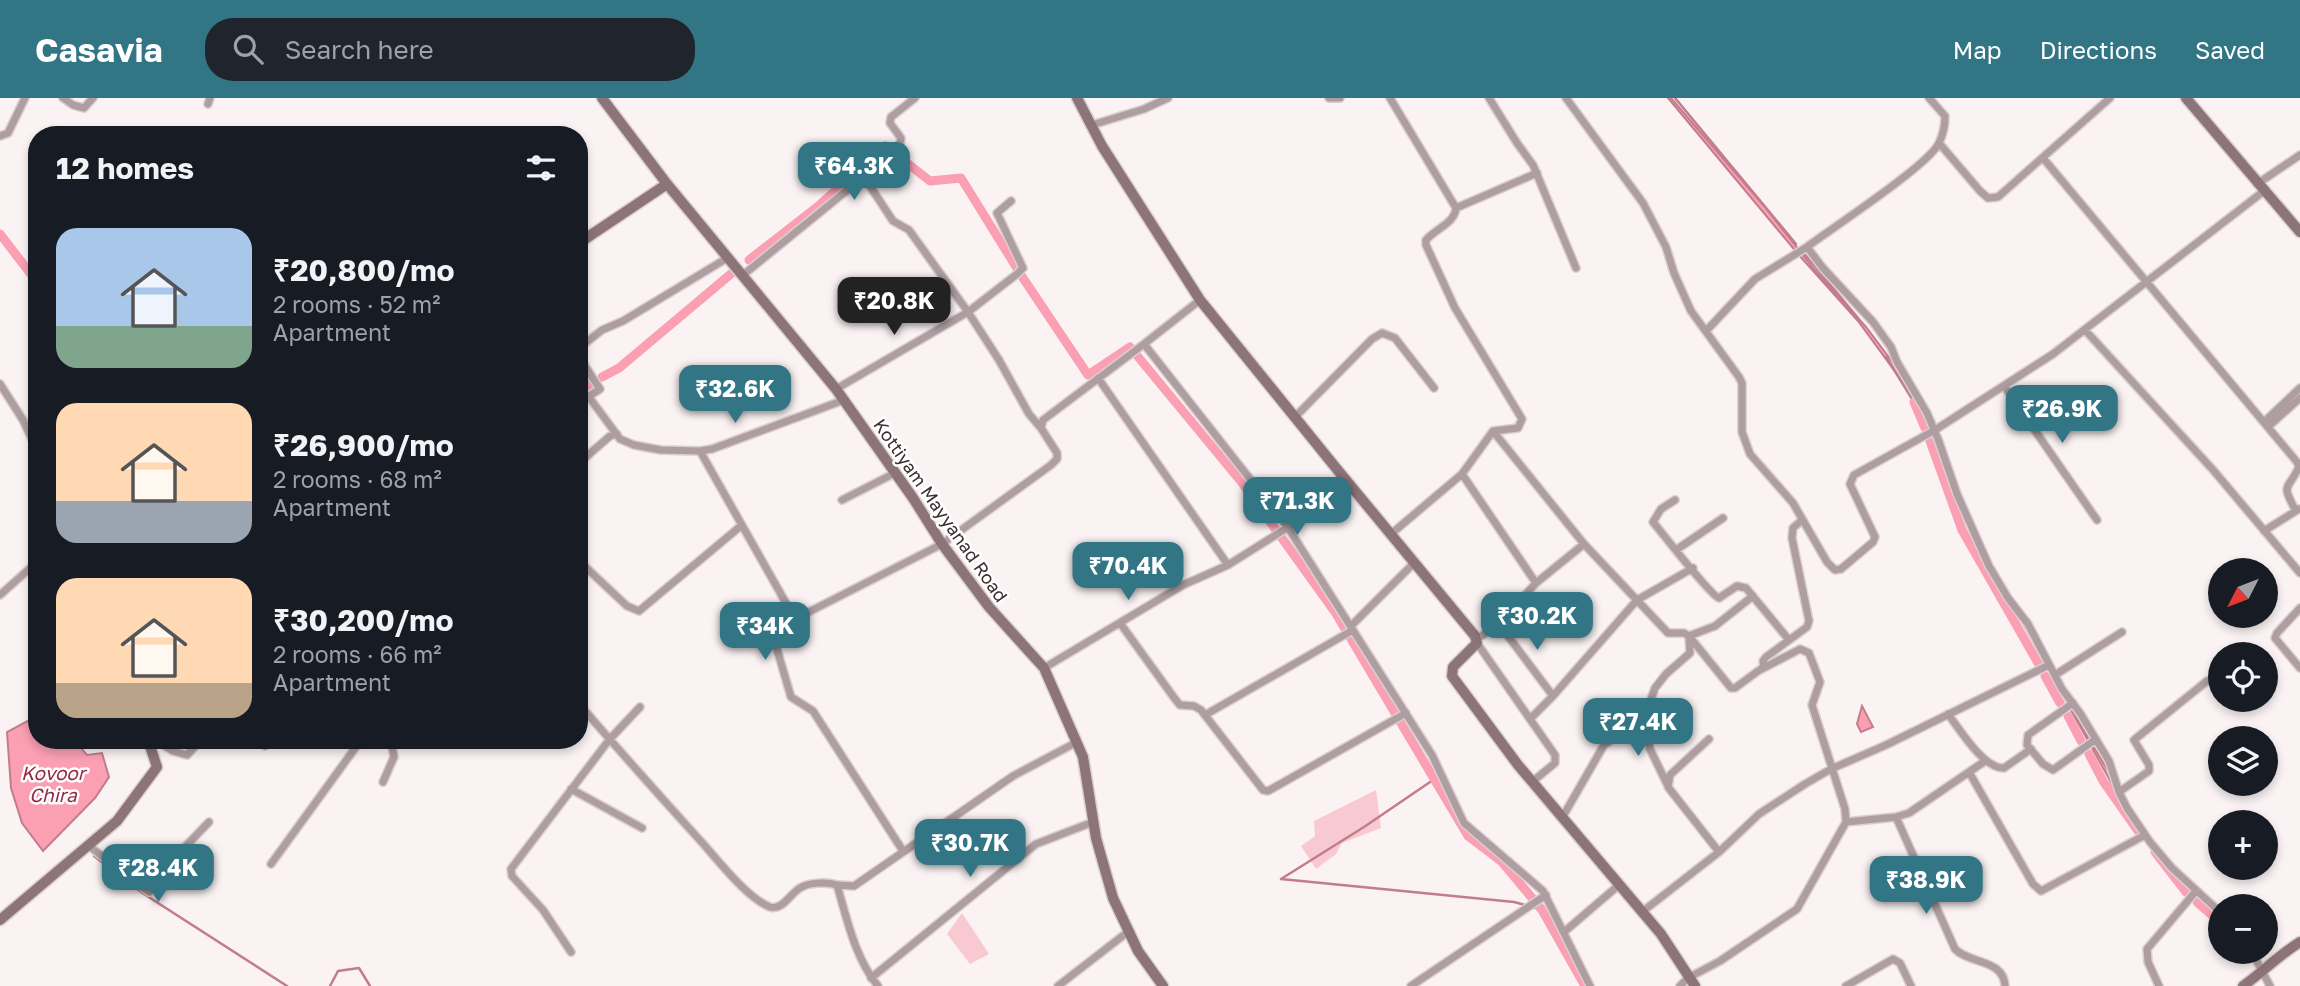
<!DOCTYPE html>
<html lang="en">
<head>
<meta charset="utf-8">
<style>
	:root { --surface:#171b24; --page:#20242c; --text:#f1f3f6; --muted:#9ea1a6; --accent:#327686 }
	body { margin:0; font-family:"Golos Text",sans-serif; background:var(--page); color:var(--text); height:100vh; display:flex; flex-direction:column; font-size:26px; white-space:nowrap }
	* { box-sizing:border-box; margin:0 }
	p { font-size:23px; color:var(--muted) }
	.icon { flex:none; width:38px; height:38px; fill:none; stroke:currentColor; stroke-width:2; stroke-linecap:round; stroke-linejoin:round }
	.map { position:relative; flex:1; overflow:hidden }
	.sheet { position:absolute; left:28px; top:28px; width:560px; height:623px; display:flex; flex-direction:column; background:var(--surface); border-radius:28px; box-shadow:0 4px 10px #0003 }
	.sheet>* { flex:none }
	.needle { width:46px; rotate:228deg }
	.tools { position:absolute; left:2208px; top:460px; display:grid; gap:14px }
	.tools a { display:grid; place-items:center; width:70px; height:70px; border-radius:50%; background:var(--surface); box-shadow:0 4px 10px #0003; font-size:35px }
	.price { position:absolute; translate:-50% -60px; padding:0 16px; border-radius:14px; background:var(--accent); color:#fff; font-size:23px; line-height:46px; filter:drop-shadow(0 2px 4px #0008) }
	.price::after { content:''; position:absolute; left:50%; top:42px; width:21px; height:16px; margin-left:-10px; background:inherit; clip-path:polygon(0 0,100% 0,50% 100%) }
	.price.selected { background:#222; color:#fff }
	ul { padding:0; list-style:none }
	li { display:flex; align-items:center; gap:21px; height:175px; padding:0 28px }
	li span { display:grid; place-items:center; flex:none; width:196px; height:140px; border-radius:21px; color:#555 }
	li>.icon { margin-inline-start:auto }
	span .icon { width:84px; height:84px; fill:#fffc; stroke-width:1 }
	li b { font-size:30px }
	h2 { display:flex; justify-content:space-between; align-items:center; height:84px; padding:0 28px; font-size:30px }
	header { display:flex; align-items:center; gap:42px; box-sizing:border-box; height:98px; padding:0 35px; background:var(--accent); color:#fff }
	header strong { font-size:33px }
	nav { display:flex; gap:38px; margin-inline-start:auto; font-size:24px }
	.search { width:490px; height:63px; background:var(--page); display:flex; align-items:center; gap:18px; box-sizing:border-box; padding:0 24px; border-radius:28px; color:var(--muted); font-size:26px }
	.map>svg:first-child { display:block }
	.green { fill:#f9c9d2 }
	.water { fill:#fb9fb3; stroke:#c27d8c; stroke-width:2 }
	.lines { fill:none; stroke-linecap:round; stroke-linejoin:round }
	.stream { stroke:#c27d8c; stroke-width:2.5 }
	.canal { stroke:#fb9fb3; stroke-width:9 }
	.street-casing { stroke:#d8cfd0; stroke-width:10 }
	.secondary-casing { stroke:#d8cfd0; stroke-width:13 }
	.street { stroke:#af9ea1; stroke-width:7 }
	.secondary { stroke:#8c7479; stroke-width:10 }
	.labels { text-anchor:middle; dominant-baseline:central; stroke-width:5; stroke-linejoin:round; paint-order:stroke }
	.street-label { font-size:18px; fill:#3d2e30; stroke:#fff }
	.water-label { font-size:19px; font-style:italic; fill:#942a4b; stroke:#fff }
</style>
</head>
<body>
<header>
<strong>Casavia</strong>
<div class="search"><svg class="icon" aria-label="search" viewBox="0 0 24 24"><circle cx="10" cy="10" r="6"/><path d="M15 15l6 6"/></svg>Search here</div>
<nav><a>Map</a><a>Directions</a><a>Saved</a></nav>
</header>
<div class="map">
<svg width="2300" height="888" viewBox="0 0 2300 888">
	<rect width="100%" height="100%" fill="#faf2f3"/>
	<path class="green" d="M1376 692 1381 730 1342 745 1336 756 1316 771 1301 748 1315 738 1314 723Z
		M962 815 989 856 970 866 947 836Z"/>
	<path class="water" d="M1668 0H1671L1764 108 1815 172 1866 229 1900 274 1921 309 1858 223 1798 156Z
		M1942 342 1969 420 1979 443 2083 631 2119 691 2117 695 1976 441Z
		M1862 608 1873 629 1861 634 1857 626Z
		M37 618V642H74L87 657 102 655 109 679 95 700 43 753 22 725 11 690 7 634Z"/>
	<g class="lines">
		<path class="stream" d="M1675 0 1796 146
			M1804 155 1858 220
			M1886 259 1914 304
			M1433 682 1364 729 1281 781 1514 804 1525 807
			M94 758 144 796 287 888
			M1532 809 1542 812
			M330 888 338 873 359 870 370 888"/>
		<path class="canal" d="M0 136 37 184
			M749 162 817 109 885 48 930 83 961 80 1023 180 1088 277 1130 249 1243 386 1335 514 1468 738 1502 764 1542 812 1585 888
			M602 279 619 270 732 175
			M579 293 592 285
			M1914 304 1925 330
			M1930 343 1962 432 2038 565
			M2045 578 2060 605
			M2068 618 2081 643
			M2089 656 2103 683 2138 733
			M2155 754 2186 794
			M2197 804 2221 825"/>
		<g class="street-casing">
			<path id="street" d="M63 0 73 7 84 10 93 0
				M1329 0H1340
				M1390 0 1456 110C1455 125 1435 131 1426 142V147L1455 210 1522 321 1518 330 1493 333 1462 376 1391 436
				M1489 0 1517 45 1533 67 1576 170
				M1566 0 1643 105 1666 149 1674 175 1691 213 1739 279 1742 285V334L1750 356 1793 405 1827 464 1835 472 1841 471 1873 444 1875 439 1850 386 1854 377 1935 332 2053 256 2264 93
				M208 6 210 0
				M1092 27 1144 11 1168 0
				M0 38 8 35 25 0
				M1939 45 1980 93 1988 100 1998 99 2110 0
				M2043 60 2297 364 2299 369C2288 393 2280 384 2296 413
				M864 79 893 123 909 132 968 214 999 262 1029 316 1041 330
				M2257 86 2300 57
				M1456 110 1537 75
				M1807 149C1832 130 1929 67 1939 45 1943 37 1945 27 1945 18L1929 0
				M743 177 899 50 901 40 890 25 891 19 915 0
				M2085 232 2214 373 2300 475
				M1706 233 1755 181 1807 149 1823 170 1873 224 1891 249 1897 264 1927 315 1938 341 1957 396 1989 468 2008 500 2028 526 2062 591 2080 615 2109 663 2119 694 2127 710 2150 744 2172 770 2221 815
				M1144 246 1200 202
				M579 250 602 232 623 223 729 159
				M579 259 600 291 579 305
				M1098 280 1228 467
				M0 286 23 322 37 352
				M2004 288 2097 422
				M836 291 968 214 1017 176 1023 170 997 115 1011 103
				M589 299 620 341 634 347 661 352 700 353 712 351 844 302
				M1295 319 1372 241 1382 235 1395 240 1434 290
				M2264 324 2300 290
				M2268 329 2300 300
				M1493 333 1584 446 1668 535H1684L1689 538 1731 590H1735L1758 573 1800 551 1809 555 1820 584 1812 607 1845 711 1846 724 1797 811 1720 863 1688 880 1680 888
				M700 353 795 521 786 534 774 541 791 599 813 613 903 753
				M579 365 610 338 617 336
				M1462 376 1536 485
				M842 402 895 375
				M1675 402 1661 411 1653 424C1663 436 1710 497 1719 500L1737 488 1746 490 1789 542
				M2264 433 2299 411
				M1676 452 1723 420
				M579 463 627 508 639 513 742 427
				M0 497 37 464
				M2300 510 2277 535 2275 540 2300 570
				M795 521 942 446 1051 367 1057 361V355L1041 330 1043 322 1144 246 1287 428 1432 657 1464 725 1543 793 1590 888
				M1120 525 1175 601 1180 607 1194 608 1201 612 1263 692 1268 693 1406 615
				M1499 526 1553 598
				M1351 528 1414 465
				M1477 541 1499 526 1536 485 1584 446
				M1477 545 1555 657V665L1532 684
				M1044 570 1183 487 1228 467 1352 389
				M1762 570 1764 569 1763 563 1766 559 1807 529 1809 523 1792 440 1793 430 1802 422
				M2055 577 2122 534
				M2073 605 2028 637 2027 647 2043 666 2053 672 2096 641
				M579 606C618 651 657 695 697 739 715 758 746 800 770 809 782 813 791 795 800 790 809 784 828 784 837 787 847 821 855 860 878 888
				M1948 616C1960 632 1984 671 2004 670L2031 651
				M1205 617 1353 532
				M1645 618 1650 651 1667 686
				M1531 620 1553 598 1637 502 1693 470
				M1709 641 1670 677 1668 689 1719 754
				M155 642 173 653 187 657 201 642
				M259 642 265 648
				M1969 674 2033 786 2041 793 2145 737
				M383 684 394 659 392 648 383 642
				M571 691 642 730
				M2119 694 2149 673V667L2134 642 2207 583
				M1896 719 1955 851C1969 866 2004 861 2005 888
				M1562 720 1604 647 1645 618 1655 590 1666 576 1690 555 1689 538 1715 528 1753 498
				M1846 724 1896 719 1909 715 1985 663
				M89 748 149 794 183 751 209 724
				M271 766 361 642
				M837 787 854 788 1013 678 1077 644
				M1642 814 1719 754 1759 716 1805 686 1831 671 1886 647 2049 567
				M1564 834 1619 787
				M571 854 543 812 512 778 511 771 609 642 640 609
				M2252 854 2270 888
				M871 880 1036 746 1093 724
				M1058 888 1129 833
				M1411 888 1546 797
				M1846 888 1893 861 1900 865 1911 888
				M2159 888 2148 864 2147 851 2196 793"/>
		</g>
		<g class="secondary-casing">
			<path id="secondary" d="M602 0 667 86 836 291 913 400 942 446 989 509 1044 570 1083 659 1096 740 1113 800 1138 853 1163 888
				M1077 0 1102 48 1200 202 1336 370 1475 538 1477 545 1453 569 1452 578 1518 667 1661 836 1695 888
				M2186 0 2300 134
				M579 145 667 86
				M0 822 117 723 157 669 148 642
				M2243 888C2263 874 2279 857 2300 844"/>
		</g>
		<use href="#street" class="street"/>
		<use href="#secondary" class="secondary"/>
	</g>
	<g class="labels">
		<g class="street-label">
			<text transform="translate(941 412) rotate(55)">Kottiyam Mayyanad Road</text>
		</g>
		<g class="water-label">
			<text x="53" y="674">Kovoor<tspan x="53" dy="22">Chira</tspan></text>
		</g>
	</g>
</svg>
<div class="tools">
<a><svg class="needle" viewBox="-14 -14 28 28"><path d="M0-13l5 13h-10z" fill="#e53935"/><path d="M0 13l5-13h-10z" fill="#9ea1a6"/></svg></a>
<a><svg class="icon" aria-label="locate" viewBox="0 0 24 24"><circle cx="12" cy="12" r="6"/><path d="M12 2v4M12 18v4M2 12h4M18 12h4"/></svg></a>
<a><svg class="icon" aria-label="layers" viewBox="0 0 24 24"><path d="M12 4l9 5-9 5-9-5zM3 14l9 5 9-5"/></svg></a>
<a>+</a>
<a>−</a>
</div>
<b class="price" style="left:854px;top:104px">₹64.3K</b>
<b class="price selected" style="left:894px;top:239px">₹20.8K</b>
<b class="price" style="left:735px;top:327px">₹32.6K</b>
<b class="price" style="left:2062px;top:347px">₹26.9K</b>
<b class="price" style="left:1297px;top:439px">₹71.3K</b>
<b class="price" style="left:1128px;top:504px">₹70.4K</b>
<b class="price" style="left:1537px;top:554px">₹30.2K</b>
<b class="price" style="left:765px;top:564px">₹34K</b>
<b class="price" style="left:1638px;top:660px">₹27.4K</b>
<b class="price" style="left:970px;top:781px">₹30.7K</b>
<b class="price" style="left:158px;top:806px">₹28.4K</b>
<b class="price" style="left:1926px;top:818px">₹38.9K</b>
<section class="sheet">
<h2>12 homes<svg class="icon" aria-label="filters" viewBox="0 0 24 24"><path d="M4 7h16M4 17h16"/><circle cx="9" cy="7" r="2"/><circle cx="15" cy="17" r="2"/></svg></h2>
<ul>
<li><span style="background:linear-gradient(#a9c7e8 70%,#7fa58c 0)"><svg class="icon" aria-label="home" viewBox="0 0 24 24"><path d="M3 11l9-7 9 7M6 9v11h12V9"/></svg></span><div><b>₹20,800/mo</b><p>2 rooms · 52 m²</p><p>Apartment</p></div></li>
<li><span style="background:linear-gradient(#ffd9b3 70%,#9aa5b1 0)"><svg class="icon" aria-label="home" viewBox="0 0 24 24"><path d="M3 11l9-7 9 7M6 9v11h12V9"/></svg></span><div><b>₹26,900/mo</b><p>2 rooms · 68 m²</p><p>Apartment</p></div></li>
<li><span style="background:linear-gradient(#ffd9b3 75%,#b9a48a 0)"><svg class="icon" aria-label="home" viewBox="0 0 24 24"><path d="M3 11l9-7 9 7M6 9v11h12V9"/></svg></span><div><b>₹30,200/mo</b><p>2 rooms · 66 m²</p><p>Apartment</p></div></li>
</ul>
</section>
</div>
</body>
</html>
